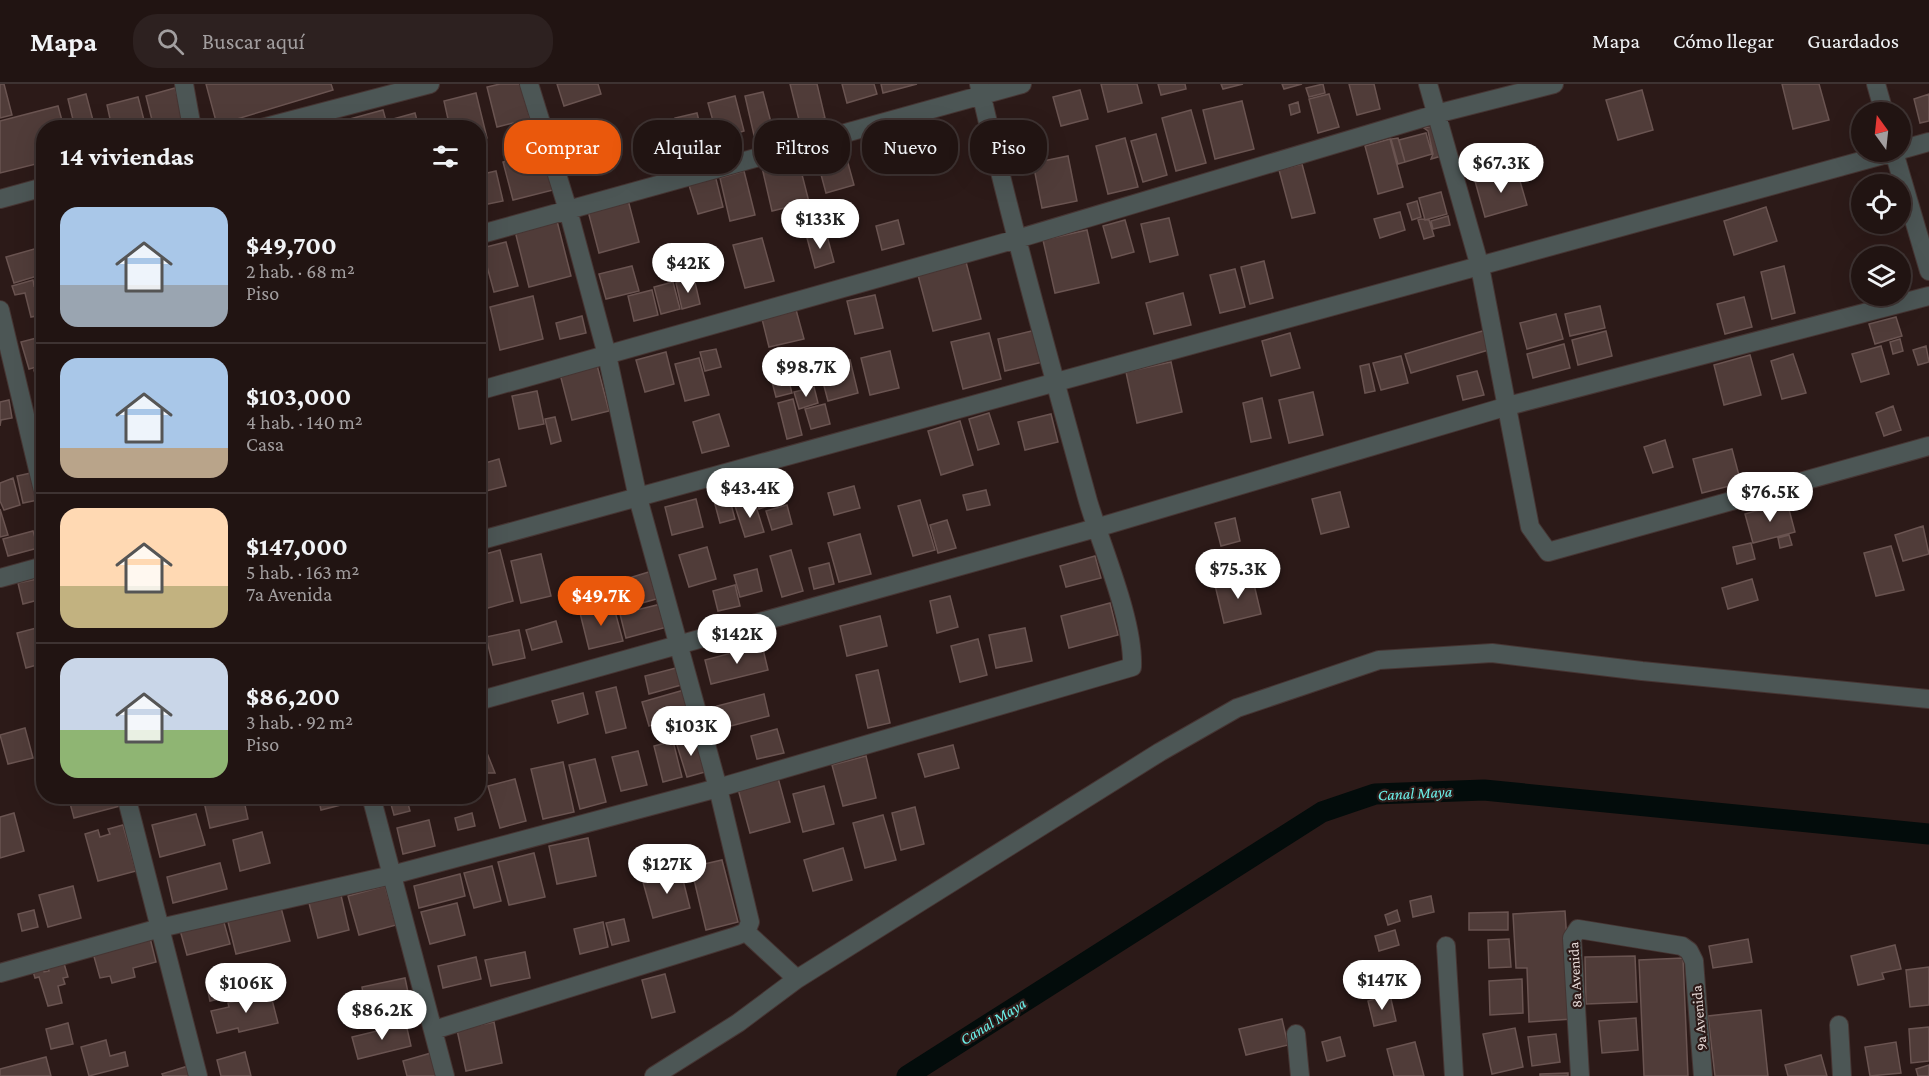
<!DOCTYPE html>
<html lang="es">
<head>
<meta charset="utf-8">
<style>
	:root { --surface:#211412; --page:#2d2120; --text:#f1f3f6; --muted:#a29e9f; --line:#3e3332; --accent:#ea580c }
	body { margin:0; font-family:"Crimson Pro",serif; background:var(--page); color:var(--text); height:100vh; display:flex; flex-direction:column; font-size:22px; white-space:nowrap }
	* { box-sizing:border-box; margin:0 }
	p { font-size:20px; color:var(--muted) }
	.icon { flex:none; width:33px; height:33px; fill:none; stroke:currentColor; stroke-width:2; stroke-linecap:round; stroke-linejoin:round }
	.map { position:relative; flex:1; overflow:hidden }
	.panel { position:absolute; left:36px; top:36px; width:450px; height:684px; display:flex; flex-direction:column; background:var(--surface); border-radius:24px; box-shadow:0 6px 24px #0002,0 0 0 2px var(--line) }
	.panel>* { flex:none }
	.banner { position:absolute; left:504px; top:36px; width:570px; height:54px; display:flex; gap:12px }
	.needle { width:39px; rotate:345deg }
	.fabs { position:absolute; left:1851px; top:18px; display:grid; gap:12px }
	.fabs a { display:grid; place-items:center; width:60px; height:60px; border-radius:50%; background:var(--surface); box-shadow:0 6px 24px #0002,0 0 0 2px var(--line); font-size:30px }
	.price { position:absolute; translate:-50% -51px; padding:0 14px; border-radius:21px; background:#fff; color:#222; font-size:20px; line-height:39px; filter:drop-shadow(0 2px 3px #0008) }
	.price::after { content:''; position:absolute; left:50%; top:36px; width:18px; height:14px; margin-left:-9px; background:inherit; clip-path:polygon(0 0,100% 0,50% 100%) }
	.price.active { background:var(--accent); color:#fff }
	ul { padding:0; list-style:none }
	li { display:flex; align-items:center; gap:18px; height:150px; padding:0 24px }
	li+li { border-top:2px solid var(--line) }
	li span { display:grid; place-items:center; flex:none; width:168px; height:120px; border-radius:18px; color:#555 }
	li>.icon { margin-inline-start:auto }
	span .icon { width:72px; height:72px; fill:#fffc; stroke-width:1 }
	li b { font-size:26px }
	h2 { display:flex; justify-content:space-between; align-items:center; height:72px; padding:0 24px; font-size:26px }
	.tag { padding:0 21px; border-radius:24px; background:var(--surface); box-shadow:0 6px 24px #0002,0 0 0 2px var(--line); font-size:21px; line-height:54px }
	.tag.active { background:var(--accent); color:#fff }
	header { display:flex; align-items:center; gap:36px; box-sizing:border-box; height:84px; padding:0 30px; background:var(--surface); border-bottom:2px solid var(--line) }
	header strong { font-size:28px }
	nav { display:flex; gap:33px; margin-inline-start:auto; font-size:21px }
	.search { width:420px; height:54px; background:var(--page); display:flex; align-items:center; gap:15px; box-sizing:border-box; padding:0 21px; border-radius:24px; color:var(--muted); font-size:22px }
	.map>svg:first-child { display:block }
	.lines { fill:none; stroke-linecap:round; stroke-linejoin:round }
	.canal { stroke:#030c0b; stroke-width:21 }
	.building { fill:#503c39; stroke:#6a5451; stroke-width:1.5 }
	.street-casing { stroke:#463533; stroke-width:20 }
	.street { stroke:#4c5655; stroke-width:18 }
	.labels { text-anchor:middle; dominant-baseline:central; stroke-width:4.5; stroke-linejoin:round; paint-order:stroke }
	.street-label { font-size:15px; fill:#e5d8d6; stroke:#2c1a18 }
	.water-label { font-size:16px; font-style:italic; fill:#6cf0e9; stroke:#2c1a18 }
</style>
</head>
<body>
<header>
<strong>Mapa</strong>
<div class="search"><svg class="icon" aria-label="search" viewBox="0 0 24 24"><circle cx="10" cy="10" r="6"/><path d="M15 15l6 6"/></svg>Buscar aquí</div>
<nav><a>Mapa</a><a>Cómo llegar</a><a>Guardados</a></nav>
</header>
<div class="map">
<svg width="1929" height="992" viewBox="0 0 1929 992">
	<rect width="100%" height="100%" fill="#2c1a18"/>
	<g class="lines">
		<path class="canal" d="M907 992 1322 728 1375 710 1484 706 1929 750"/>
	</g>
	<path class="building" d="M0 0H4L12 31 0 34Z
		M206 0H331L333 6 217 41Z
		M500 0H522L530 35 497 43 487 3Z
		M557 0H598L601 10 564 22Z
		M790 0H817L825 34 800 40Z
		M842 0H874L877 10 847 19Z
		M881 0H917L883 9Z
		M1101 0H1137L1142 19 1108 28Z
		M1158 0H1185L1186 5 1161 11Z
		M1221 0H1243L1223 5Z
		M1282 0H1302L1284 5Z
		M1323 0 1325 9 1309 13 1306 4Z
		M1349 0H1374L1380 25 1357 31Z
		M1782 0H1819L1829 36 1793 45Z
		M175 4 184 38 154 44 146 12Z
		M1080 6 1088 35 1061 42 1053 13Z
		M1642 6 1653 46 1618 56 1606 16Z
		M763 8 773 46 754 51 745 12Z
		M476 9 487 54 478 57V44H450L444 17Z
		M86 10 95 44H75L68 15Z
		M1329 10 1339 43 1318 49 1309 15Z
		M1929 10V37L1920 39 1914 15Z
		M735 12 744 47 718 55 708 19Z
		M138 13 146 44H112L107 21Z
		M1242 17 1254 65 1215 75 1203 26Z
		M1298 18 1300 28 1291 31 1289 21Z
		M58 22 64 44H44V78L0 89V37Z
		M383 26 388 44H348L346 36Z
		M1191 26 1206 79 1176 87 1162 34Z
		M415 29 419 44H395L393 35Z
		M697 29 705 61 683 67 675 34Z
		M589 37 595 68 578 72 572 40Z
		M1436 41 1445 71 1431 75 1433 70 1428 47 1424 44Z
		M1426 49 1432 70 1405 78 1399 56Z
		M1156 50 1167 91 1143 98 1131 57Z
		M1125 54 1138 103 1108 110 1096 62Z
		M1398 54 1405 78 1398 80 1391 55Z
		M1390 55 1403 103 1378 110 1365 62Z
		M843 61 854 101 826 109 815 68Z
		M611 66 615 81 582 90 578 75Z
		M544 68 553 106 513 116 503 78Z
		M797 71 809 118 772 127 761 79Z
		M1068 72 1077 117 1042 124 1033 79Z
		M1302 80 1315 129 1292 134 1279 86Z
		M496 87 503 117 478 122V91Z
		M744 87 755 131 730 137 720 94Z
		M1517 87 1527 121 1485 133 1475 97Z
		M715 91 723 123 698 130 688 98Z
		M1441 108 1447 130 1425 136 1419 114Z
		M628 116 639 158 599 169 588 127Z
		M1417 117 1421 133 1412 136 1407 120Z
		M1766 123 1777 157 1734 171 1724 137Z
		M1400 128 1405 146 1380 154 1374 135Z
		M1448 132 1450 141 1433 145 1431 137Z
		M1169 134 1178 171 1150 178 1141 140Z
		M1421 135 1429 136 1434 152 1424 155 1418 136Z
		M898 136 904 160 882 166 876 142Z
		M1125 136 1134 168 1112 174 1103 142Z
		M557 137 571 192 529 203 515 147Z
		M1087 146 1099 199 1055 209 1043 156Z
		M826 148 834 178 815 184 807 154Z
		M44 153V190L14 199 6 173 38 164 36 155Z
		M762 154 774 197 745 204 733 161Z
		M506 158 518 202 494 208 482 164Z
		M1264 177 1273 214 1250 220 1241 183Z
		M966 178 981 235 933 247 918 191Z
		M478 179 484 201 478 202Z
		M632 182 639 207 606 215 599 190Z
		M1784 182 1795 229 1772 235 1761 188Z
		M1235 185 1245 223 1220 229 1210 191Z
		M694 194 700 220 682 225 676 199Z
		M33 196 34 202 44 199 42 236 41 231 31 233 25 209 15 211 12 202Z
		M673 198 680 225 661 230 654 203Z
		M652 206 658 231 634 237 628 212Z
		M1183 209 1191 241 1154 250 1146 219Z
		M875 211 883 244 855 250 847 217Z
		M533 212 543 255 500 266 490 223Z
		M1744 213 1752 243 1725 250 1717 220Z
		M795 222 804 255 769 263 761 231Z
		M1600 222 1605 244 1570 252 1565 230Z
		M1556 230 1563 255 1527 265 1520 239Z
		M582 232 586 249 560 255 556 239Z
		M1896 233 1902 252 1875 260 1869 240Z
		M1036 246 1043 278 1005 287 998 255Z
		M1486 246 1492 265 1411 289 1405 270Z
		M1606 247 1612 272 1578 281 1572 256Z
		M989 249 1001 295 963 305 951 258Z
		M1290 249 1300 284 1271 292 1262 257Z
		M44 252V281L29 285 21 258Z
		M478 254 484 276 478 277Z
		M1900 255 1903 267 1893 270 1890 258Z
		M1564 260 1570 284 1533 294 1527 270Z
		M1881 262 1889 290 1861 298 1852 270Z
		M1926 262 1929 278 1918 281 1913 266Z
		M716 265 721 283 705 287 700 268Z
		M890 267 899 304 870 311 861 274Z
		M666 268 674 300 645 308 636 276Z
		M1793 270 1806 309 1782 315 1771 277Z
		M1750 271 1761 311 1724 321 1714 281Z
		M1401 272 1408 299 1381 306 1373 279Z
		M699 274 709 311 685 317 675 280Z
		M850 276 858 309 828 317 819 283Z
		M1171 278 1182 328 1137 339 1126 288Z
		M1369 280 1375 307 1365 309 1360 282Z
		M597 281 609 327 572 336 560 290Z
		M44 284V322L34 286Z
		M1477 287 1484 311 1463 316 1457 292Z
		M787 290 792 309 776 313 771 294Z
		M814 303 818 319 799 325 794 308Z
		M537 307 544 340 519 345 512 312Z
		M1313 308 1323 351 1289 359 1279 316Z
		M1262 314 1271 354 1251 358 1243 319Z
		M793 315 802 351 787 355 778 319Z
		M9 316 12 334 1 336 0 342V318Z
		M825 320 830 340 811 345 805 325Z
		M1893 322 1901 346 1884 352 1876 329Z
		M989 329 999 360 978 366 969 335Z
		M719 330 729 362 702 369 693 338Z
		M1051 330 1058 358 1025 366 1018 338Z
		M555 333 561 357 551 360 545 335Z
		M960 337 973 381 941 391 928 347Z
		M1665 356 1673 383 1653 389 1644 363Z
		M1732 365 1741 399 1702 409 1693 375Z
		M499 375 506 402 478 409V381Z
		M774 387 783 417 759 425 750 394Z
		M31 389 38 416 23 419 17 392Z
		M13 394 20 421 4 426 0 417V399Z
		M854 402 860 424 834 431 828 409Z
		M986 406 990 421 967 426 963 411Z
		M1340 408 1349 443 1321 450 1312 415Z
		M728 409 735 435 720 439 713 413Z
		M696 415 703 443 672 451 665 423Z
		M754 416 764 448 745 453 735 422Z
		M920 416 935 466 913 472 898 422Z
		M1787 418 1795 448 1753 459 1745 430Z
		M787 421 792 440 772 446 766 427Z
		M0 425 8 451 0 453Z
		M1235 434 1240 457 1221 462 1215 439Z
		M947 436 956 464 938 469 930 441Z
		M1923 442 1929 470 1903 477 1895 451Z
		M33 447 38 464 8 472 3 455Z
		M860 450 871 490 839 498 828 459Z
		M1789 451 1792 461 1780 464 1778 454Z
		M1751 459 1755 475 1737 480 1733 463Z
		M1891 462 1904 506 1876 512 1864 469Z
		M707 463 716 495 689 503 679 471Z
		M500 466 513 517 481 526 478 472Z
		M791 466 803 507 782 513 770 472Z
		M541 470 551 512 521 519 511 477Z
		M1095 472 1101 494 1066 503 1060 482Z
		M829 479 834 500 814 505 809 484Z
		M757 485 762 507 740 513 734 491Z
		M652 487 660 514 624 524 616 498Z
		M1252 492 1261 530 1224 539 1215 501Z
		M37 495 42 515 23 520 18 499Z
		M1752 495 1758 516 1728 525 1722 504Z
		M735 501 740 522 718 527 713 507Z
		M950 512 958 543 937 549 930 517Z
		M1110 519 1118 551 1069 564 1061 532Z
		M613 520 623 557 589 565 580 529Z
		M661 520 667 543 626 554 620 530Z
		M880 532 887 562 847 572 840 542Z
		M556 537 562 558 532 566 526 546Z
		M44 542V579L26 584 17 549Z
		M1025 544 1032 577 996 584 989 551Z
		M519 546 525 574 493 581 486 553Z
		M978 555 987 591 960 598 951 562Z
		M762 561 768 586 711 600 705 576Z
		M478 563 486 593 478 595Z
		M680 583 685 600 649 610 645 592Z
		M878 586 890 639 868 644 856 591Z
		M616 603 626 644 606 649 596 608Z
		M684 606 690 629 649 642 642 618Z
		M583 609 588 630 558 639 552 617Z
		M764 610 769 632 723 644 717 622Z
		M689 633 693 647 661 657 657 642Z
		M25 644 33 674 8 680 0 651Z
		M478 645 487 669 495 689H478Z
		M777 645 784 669 757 675 751 652Z
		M695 653 705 688 687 693 676 658Z
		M673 657 682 693 663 698 654 662Z
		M953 661 959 684 925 693 918 670Z
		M638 667 647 701 621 707 612 673Z
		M866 672 876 714 843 722 832 681Z
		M595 675 606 718 580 725 569 681Z
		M563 678 574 728 543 735 531 685Z
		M778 694 790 738 750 749 738 705Z
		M515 695 526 737 500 744 488 702Z
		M824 702 834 740 803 748 793 710Z
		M68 712H122L124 721 74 734Z
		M228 712H243L248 735 210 744 204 718Z
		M318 712H347L349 719 321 726Z
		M406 712 410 727 394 731 389 713Z
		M409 712H433V715L411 720Z
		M915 723 924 760 901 766 892 729Z
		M14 729 24 767 0 774V733Z
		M472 729 475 742 458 746 455 734Z
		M196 730 205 761 160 773 152 741Z
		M883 731 896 776 865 784 853 739Z
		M429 736 435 762 403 770 397 744Z
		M123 741 136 787 98 797 85 750 98 746 100 753 110 750 108 745Z
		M262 748 270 779 240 787 233 756Z
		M588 754 596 792 557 800 549 762Z
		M843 764 852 796 813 807 804 776Z
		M534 769 545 813 509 821 498 778Z
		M722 776 738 838 706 846 691 783Z
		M220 779 227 805 173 819 167 793Z
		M492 782 501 817 474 824 464 789Z
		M681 788 690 824 653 834 643 798Z
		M460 790 465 812 419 824 414 802Z
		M73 802 81 834 48 843 39 811Z
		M385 802 396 841 359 851 348 812Z
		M340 807 349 846 318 854 308 815Z
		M1431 812 1434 828 1413 833 1410 817Z
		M457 819 465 851 430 860 421 828Z
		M280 820 290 857 236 870 227 834Z
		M34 826 38 843 22 847 18 830Z
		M1397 826 1400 837 1388 841 1385 831Z
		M1565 827 1572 935 1529 938 1527 884H1516L1513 830Z
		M1508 828V846H1469V829Z
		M223 835 230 860 187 871 180 846Z
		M624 835 629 857 612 861 606 839Z
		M603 838 608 863 580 870 574 845Z
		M1395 846 1399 861 1379 867 1375 852Z
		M150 854 156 878 133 884 135 893 112 899 110 892 100 894 93 869Z
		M1509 855 1511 883 1489 884 1488 856Z
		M1748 855 1752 878 1713 884 1709 862Z
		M1895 861 1901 885 1882 889 1884 895 1858 901 1851 872Z
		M525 868 530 894 491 902 485 876Z
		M1635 872 1637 918 1586 920 1585 873Z
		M476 873 481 895 443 904 438 882Z
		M1683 874 1688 992H1644L1639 876Z
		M63 876 68 893 63 894 65 900 58 902 62 919 48 922 39 893 35 894 32 884 42 881 44 888 49 887 47 880Z
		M1409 881 1414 900 1379 909 1375 890Z
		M1929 883V921L1910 923 1906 886Z
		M239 890 244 909 210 917 206 898Z
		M665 890 675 928 652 934 642 896Z
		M405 894 409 913 365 922 362 903Z
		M1522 895 1523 929 1490 931 1489 897Z
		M270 908 278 939 239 948 238 944 217 949 211 927 229 923 228 919Z
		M1390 911 1396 937 1374 942 1368 917Z
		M1761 926 1768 992H1715L1708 932Z
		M1636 934 1638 966 1602 969 1599 937Z
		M1282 935 1288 961 1246 971 1239 945Z
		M494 938 502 979 466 987 457 946Z
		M68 939 73 960 51 965 46 945Z
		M406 940 411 962 358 975 352 953Z
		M1929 943V977L1911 979 1909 945Z
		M1515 944 1523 983 1492 990 1483 950Z
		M1556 950 1560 978 1532 982 1528 953Z
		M1340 953 1345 972 1327 977 1322 958Z
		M106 956 110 972 125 968 128 982 89 992 81 963Z
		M1415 958 1424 992H1394L1387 965Z
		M1896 958 1901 989 1870 992 1865 963Z
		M245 968 251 992H221L217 976Z
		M431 969 437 992H407L403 977Z
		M1821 971 1827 992H1788L1785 981Z
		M46 973 51 992H0V985Z
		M1929 981V992H1918L1916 985Z
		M188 982 191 992H163L162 990Z
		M1568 989V992H1540V990Z"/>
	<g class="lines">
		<g class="street-casing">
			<path id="street" d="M184 0 192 44
				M1428 0 1480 183 1530 443 1548 468 1929 362
				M1876 0 1884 28
				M262 44 430 0
				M1900 66 1929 58
				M1894 68 1929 187
				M0 115 44 103
				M478 151 1022 0
				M0 226 44 411
				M478 307 1017 155 1436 30 1554 0
				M478 457 1894 68
				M0 494 44 482
				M478 617 1096 444 1508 322 1929 212
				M126 712 198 992
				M371 712 445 992
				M746 848 797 895
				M1446 862 1454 992
				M0 889 160 844 392 791 718 704 1132 583C1134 537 1102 464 1088 417 1050 279 1011 140 979 0
				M1839 941 1842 992
				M434 946 736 852 746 848 750 838 718 704 638 414 607 271 568 126 529 0
				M1296 950 1300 992
				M654 992 738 939 797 895 1160 668 1237 624 1379 576 1492 569 1642 587 1929 615
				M1580 992 1572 854 1578 845 1682 862 1689 867 1694 877 1703 992"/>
		</g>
		<use href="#street" class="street"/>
	</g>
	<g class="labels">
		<g class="street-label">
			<text transform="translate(1575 891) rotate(-93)">8a Avenida</text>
			<text transform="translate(1699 934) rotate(-95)">9a Avenida</text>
		</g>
		<g class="water-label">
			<text transform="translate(1415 709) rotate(-3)">Canal Maya</text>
			<text transform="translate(993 937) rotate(-32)">Canal Maya</text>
		</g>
	</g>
</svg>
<div class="fabs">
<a><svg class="needle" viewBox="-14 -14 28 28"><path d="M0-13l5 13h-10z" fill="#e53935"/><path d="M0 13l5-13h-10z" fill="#a29e9f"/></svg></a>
<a><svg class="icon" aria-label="locate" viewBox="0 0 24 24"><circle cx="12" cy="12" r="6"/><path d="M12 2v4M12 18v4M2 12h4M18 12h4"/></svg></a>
<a><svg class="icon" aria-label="layers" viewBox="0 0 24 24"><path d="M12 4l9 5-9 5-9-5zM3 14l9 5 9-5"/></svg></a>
</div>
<b class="price" style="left:1501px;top:110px">$67.3K</b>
<b class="price" style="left:820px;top:166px">$133K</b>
<b class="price" style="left:688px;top:210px">$42K</b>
<b class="price" style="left:806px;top:314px">$98.7K</b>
<b class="price" style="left:750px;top:435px">$43.4K</b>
<b class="price" style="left:1770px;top:439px">$76.5K</b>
<b class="price" style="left:1238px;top:516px">$75.3K</b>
<b class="price active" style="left:601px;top:543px">$49.7K</b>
<b class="price" style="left:737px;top:581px">$142K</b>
<b class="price" style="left:691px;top:673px">$103K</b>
<b class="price" style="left:667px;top:811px">$127K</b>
<b class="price" style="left:1382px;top:927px">$147K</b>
<b class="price" style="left:246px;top:930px">$106K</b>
<b class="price" style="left:382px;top:957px">$86.2K</b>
<div class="banner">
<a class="tag active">Comprar</a>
<a class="tag">Alquilar</a>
<a class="tag">Filtros</a>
<a class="tag">Nuevo</a>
<a class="tag">Piso</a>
</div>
<section class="panel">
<h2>14 viviendas<svg class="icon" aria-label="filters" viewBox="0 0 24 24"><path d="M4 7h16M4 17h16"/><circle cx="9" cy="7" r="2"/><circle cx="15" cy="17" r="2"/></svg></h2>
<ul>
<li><span style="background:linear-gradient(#a9c7e8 65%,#9aa5b1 0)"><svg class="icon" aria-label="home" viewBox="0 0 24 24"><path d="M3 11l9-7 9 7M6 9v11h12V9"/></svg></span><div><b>$49,700</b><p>2 hab. · 68 m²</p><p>Piso</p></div></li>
<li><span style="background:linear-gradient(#a9c7e8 75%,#b9a48a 0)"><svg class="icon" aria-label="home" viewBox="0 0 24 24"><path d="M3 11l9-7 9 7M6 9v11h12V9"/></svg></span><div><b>$103,000</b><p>4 hab. · 140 m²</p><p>Casa</p></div></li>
<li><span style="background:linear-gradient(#ffd9b3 65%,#c2b280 0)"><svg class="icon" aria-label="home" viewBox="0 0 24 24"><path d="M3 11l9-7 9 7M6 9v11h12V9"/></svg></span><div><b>$147,000</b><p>5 hab. · 163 m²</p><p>7a Avenida</p></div></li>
<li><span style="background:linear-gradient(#c9d6e8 60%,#8fb573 0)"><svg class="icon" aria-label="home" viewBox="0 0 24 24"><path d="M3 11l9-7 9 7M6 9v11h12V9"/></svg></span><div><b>$86,200</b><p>3 hab. · 92 m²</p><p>Piso</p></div></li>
</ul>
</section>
</div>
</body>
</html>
